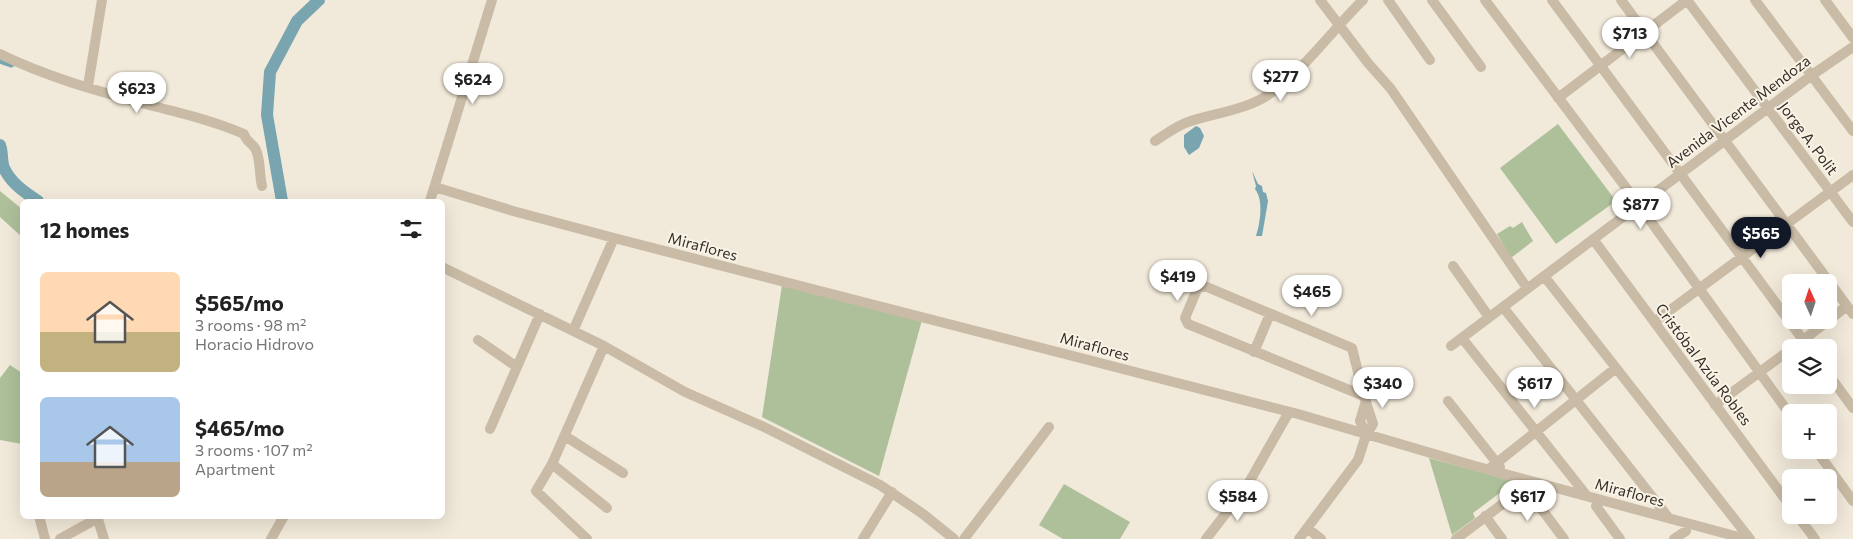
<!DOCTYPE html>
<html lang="en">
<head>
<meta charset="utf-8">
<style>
	:root { --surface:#fff; --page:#f2f2f2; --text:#222; --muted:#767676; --accent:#111827 }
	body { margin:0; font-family:Commissioner,sans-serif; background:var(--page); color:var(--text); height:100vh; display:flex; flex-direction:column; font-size:19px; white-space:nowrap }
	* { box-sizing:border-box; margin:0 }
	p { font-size:16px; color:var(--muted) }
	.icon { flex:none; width:28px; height:28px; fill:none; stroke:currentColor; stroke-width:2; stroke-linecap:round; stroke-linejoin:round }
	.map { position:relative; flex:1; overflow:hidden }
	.side { position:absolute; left:20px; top:199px; width:425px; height:320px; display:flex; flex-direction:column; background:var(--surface); border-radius:8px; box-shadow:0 5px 20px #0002 }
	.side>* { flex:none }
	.needle { width:32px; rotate:357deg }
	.fabs { position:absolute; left:1782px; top:274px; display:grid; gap:10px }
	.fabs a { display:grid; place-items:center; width:55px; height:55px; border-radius:8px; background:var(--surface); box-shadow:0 5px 20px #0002; font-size:25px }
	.price { position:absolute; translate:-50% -42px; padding:0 11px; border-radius:18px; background:#fff; color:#222; font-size:16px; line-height:32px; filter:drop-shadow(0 1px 2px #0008) }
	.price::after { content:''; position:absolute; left:50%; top:30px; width:15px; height:11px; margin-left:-8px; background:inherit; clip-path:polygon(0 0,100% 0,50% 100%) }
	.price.active { background:var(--accent); color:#fff }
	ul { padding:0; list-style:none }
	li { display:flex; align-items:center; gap:15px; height:125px; padding:0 20px }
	li span { display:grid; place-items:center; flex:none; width:140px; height:100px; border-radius:8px; color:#555 }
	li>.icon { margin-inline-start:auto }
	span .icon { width:60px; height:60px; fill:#fffc; stroke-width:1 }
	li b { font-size:21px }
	h2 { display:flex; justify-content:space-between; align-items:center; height:60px; padding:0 20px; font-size:21px }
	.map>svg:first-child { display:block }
	.green { fill:#aec09a }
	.water { fill:#78a5af }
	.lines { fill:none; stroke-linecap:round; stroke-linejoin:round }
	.canal { stroke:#78a5af; stroke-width:7 }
	.river { stroke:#78a5af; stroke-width:12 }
	.minor { stroke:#c9bba5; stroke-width:10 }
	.labels { text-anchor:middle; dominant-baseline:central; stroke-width:4; stroke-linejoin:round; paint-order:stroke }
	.street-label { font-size:15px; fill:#352d27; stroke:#f9f3e6 }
</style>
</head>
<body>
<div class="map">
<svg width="1853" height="539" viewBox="0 0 1853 539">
	<rect width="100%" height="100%" fill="#f1e9d9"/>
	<path class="green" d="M1558 124 1616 201 1556 244 1500 168Z
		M0 191 22 209V237L0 217Z
		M1522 222 1533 241 1511 258 1497 234 1510 226 1513 228Z
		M782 285 922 320 879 476 762 417Z
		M10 365 22 373V444L0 440V378Z
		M1429 458 1523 484 1517 487 1513 483 1473 513 1475 518 1452 535Z
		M1064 484 1130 522 1120 539H1063L1039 525Z"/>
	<path class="water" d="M1196 126 1200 128 1204 136 1199 148 1189 155 1184 147V135Z
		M1252 171 1258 184 1262 186 1263 192 1266 193 1268 201 1262 236H1256C1260 224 1264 200 1255 189L1256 186Z"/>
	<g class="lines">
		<path class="canal" d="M0 60 11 64"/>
		<path class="river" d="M0 145C3 152 1 161 4 168 11 183 24 192 38 201
			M282 201 267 115 270 72 297 21 319 0"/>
		<path class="minor" d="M1320 0 1368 63 1391 89 1527 288
			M1388 0 1430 60
			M1432 0 1481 67
			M1485 0 1639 205 1791 416
			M1552 0 1809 348
			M1621 0 1853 314
			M1687 0 1853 222
			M1755 0 1853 131
			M1825 0 1853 38
			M0 54C46 77 99 91 149 105 181 113 214 121 244 134 246 142 253 143 256 150 261 162 259 174 262 186
			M88 86 102 0
			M1558 98 1687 0
			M1155 141C1165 135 1176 126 1188 122 1215 113 1247 110 1271 93 1302 72 1335 27 1363 0
			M435 187 513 211 614 238 1298 414 1475 466 1746 539
			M430 201 492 0
			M1593 239 1791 507
			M1453 266 1489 317
			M442 267 604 346 685 392 764 427 880 485 923 514 954 539
			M1544 276 1750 539
			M1503 307 1668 517
			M1654 322 1853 175
			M573 331 614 238
			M1462 338 1587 496
			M478 340 517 367
			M1451 346 1812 75 1853 47
			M1793 348 1847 306
			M1254 352 1270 314
			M1829 375 1853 408
			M1366 401 1360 421 1366 435
			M1448 401 1500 467
			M1715 405 1791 349
			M490 429 540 314
			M565 436 623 473
			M1816 450 1853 501
			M552 464 607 508
			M1489 469 1616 368
			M1596 506 1620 539
			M1797 515 1815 539
			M39 516 45 539
			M97 516 104 539
			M1485 516 1502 539
			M1307 528 1321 539
			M60 539 98 518
			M271 539 284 516
			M587 539 536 491 552 464 604 346
			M863 539 892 492
			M964 539 1049 427
			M1206 539 1247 486 1289 412
			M1299 539 1358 460 1366 435 1373 424 1364 396 1352 348 1207 287H1198L1185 318 1188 324 1364 396
			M1456 539 1525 487 1564 539
			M1674 539 1686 531"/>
	</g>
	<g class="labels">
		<g class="street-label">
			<text transform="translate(1738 111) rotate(-37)">Avenida Vicente Mendoza</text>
			<text transform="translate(1809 138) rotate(53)">Jorge A. Polit</text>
			<text transform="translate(703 246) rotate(15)">Miraflores</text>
			<text transform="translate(1095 346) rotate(15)">Miraflores</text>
			<text transform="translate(1704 364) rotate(53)">Cristóbal Azúa Robles</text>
			<text transform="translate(1630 492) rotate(15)">Miraflores</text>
		</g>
	</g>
</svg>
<div class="fabs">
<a><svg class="needle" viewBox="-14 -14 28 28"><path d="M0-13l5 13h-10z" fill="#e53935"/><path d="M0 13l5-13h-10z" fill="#767676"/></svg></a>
<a><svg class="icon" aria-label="layers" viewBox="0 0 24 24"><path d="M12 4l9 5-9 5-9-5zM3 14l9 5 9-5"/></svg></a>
<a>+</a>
<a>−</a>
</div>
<b class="price" style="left:1630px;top:59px">$713</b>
<b class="price" style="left:1281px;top:102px">$277</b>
<b class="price" style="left:473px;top:105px">$624</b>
<b class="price" style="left:137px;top:114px">$623</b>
<b class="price" style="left:1641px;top:230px">$877</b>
<b class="price active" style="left:1761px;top:259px">$565</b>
<b class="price" style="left:1178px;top:302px">$419</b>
<b class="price" style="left:1312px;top:317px">$465</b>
<b class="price" style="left:1383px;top:409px">$340</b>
<b class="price" style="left:1535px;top:409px">$617</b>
<b class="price" style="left:1238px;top:522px">$584</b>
<b class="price" style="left:1528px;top:522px">$617</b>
<section class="side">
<h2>12 homes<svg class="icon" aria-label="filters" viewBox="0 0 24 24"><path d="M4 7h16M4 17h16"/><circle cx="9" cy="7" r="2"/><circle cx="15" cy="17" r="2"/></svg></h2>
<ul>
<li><span style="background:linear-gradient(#ffd9b3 60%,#c2b280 0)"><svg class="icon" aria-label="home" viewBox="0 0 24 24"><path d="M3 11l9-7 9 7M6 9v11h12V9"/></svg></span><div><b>$565/mo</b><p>3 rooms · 98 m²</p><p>Horacio Hidrovo</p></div></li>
<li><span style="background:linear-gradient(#a9c7e8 65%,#b9a48a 0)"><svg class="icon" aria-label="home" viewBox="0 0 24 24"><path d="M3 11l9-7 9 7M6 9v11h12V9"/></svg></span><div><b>$465/mo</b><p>3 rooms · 107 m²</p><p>Apartment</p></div></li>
</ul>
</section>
</div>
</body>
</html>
